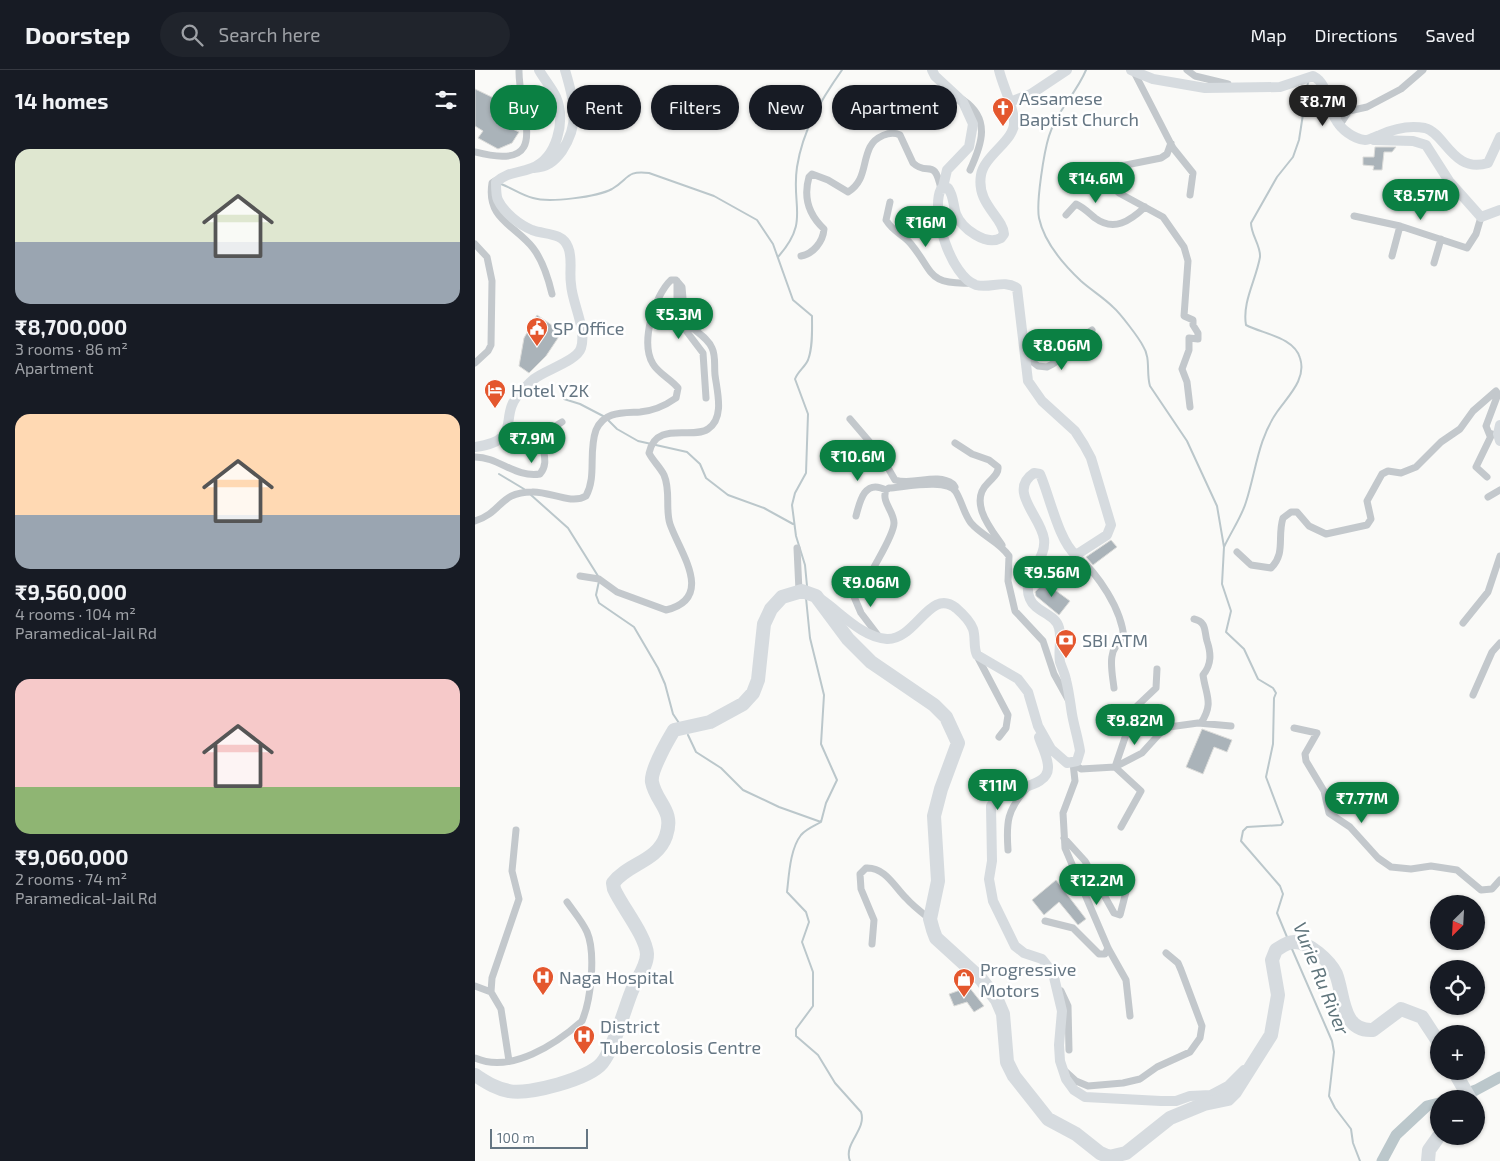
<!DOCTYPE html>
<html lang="en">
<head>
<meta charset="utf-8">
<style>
	:root { --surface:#171b24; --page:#20242c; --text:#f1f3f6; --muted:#9ea1a6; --line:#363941; --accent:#0b8043 }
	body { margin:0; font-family:"Exo 2",sans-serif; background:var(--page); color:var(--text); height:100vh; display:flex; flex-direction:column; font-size:19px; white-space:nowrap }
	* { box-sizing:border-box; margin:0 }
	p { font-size:16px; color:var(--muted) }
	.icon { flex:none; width:28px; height:28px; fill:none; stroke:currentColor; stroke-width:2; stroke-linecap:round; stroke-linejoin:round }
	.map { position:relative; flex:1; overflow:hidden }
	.side { display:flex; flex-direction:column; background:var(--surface); width:475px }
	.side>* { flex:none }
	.top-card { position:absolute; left:15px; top:15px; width:475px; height:45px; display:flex; gap:10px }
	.needle { width:32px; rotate:204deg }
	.tools { position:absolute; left:955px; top:825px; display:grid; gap:10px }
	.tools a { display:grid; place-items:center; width:55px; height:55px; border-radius:50%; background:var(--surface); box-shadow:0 1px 4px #0004; font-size:25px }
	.scale { position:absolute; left:15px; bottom:12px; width:98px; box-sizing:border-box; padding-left:5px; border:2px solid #657683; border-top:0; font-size:14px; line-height:18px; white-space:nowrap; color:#657683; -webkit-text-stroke:4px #fff; paint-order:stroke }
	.price { position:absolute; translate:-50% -42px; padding:0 11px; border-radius:18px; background:var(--accent); color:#fff; font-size:16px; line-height:32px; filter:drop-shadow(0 1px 2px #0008) }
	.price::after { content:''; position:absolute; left:50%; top:30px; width:15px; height:11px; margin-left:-8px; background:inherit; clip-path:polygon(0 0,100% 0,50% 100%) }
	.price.selected { background:#222; color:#fff }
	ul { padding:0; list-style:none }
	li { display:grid; align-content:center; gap:10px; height:265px; padding:0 15px }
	li span { display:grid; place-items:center; height:155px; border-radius:15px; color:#555 }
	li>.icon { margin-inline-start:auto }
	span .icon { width:90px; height:90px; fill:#fffc; stroke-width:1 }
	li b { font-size:21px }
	h2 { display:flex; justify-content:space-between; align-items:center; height:60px; padding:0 15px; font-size:21px }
	.chip { padding:0 18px; border-radius:22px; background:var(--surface); box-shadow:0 1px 4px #0004; font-size:18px; line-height:45px }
	.chip.selected { background:var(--accent); color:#fff }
	header { display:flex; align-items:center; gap:30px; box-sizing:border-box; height:70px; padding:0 25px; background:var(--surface); border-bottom:1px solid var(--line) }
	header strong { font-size:24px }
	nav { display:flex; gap:28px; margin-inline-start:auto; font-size:18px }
	.search { width:350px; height:45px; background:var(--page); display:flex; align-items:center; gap:12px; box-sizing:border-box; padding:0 18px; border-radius:28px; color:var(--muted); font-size:19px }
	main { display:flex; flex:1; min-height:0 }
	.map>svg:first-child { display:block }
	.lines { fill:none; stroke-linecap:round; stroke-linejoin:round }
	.stream { stroke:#bbc7cb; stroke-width:2 }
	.river { stroke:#bbc7cb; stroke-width:11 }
	.building { fill:#aab3b9; stroke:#dcdcda }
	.street { stroke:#c3c8cc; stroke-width:7 }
	.secondary { stroke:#d6dbdf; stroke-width:10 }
	.highway { stroke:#d6dbdf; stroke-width:14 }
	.labels { text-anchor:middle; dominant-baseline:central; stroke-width:5; stroke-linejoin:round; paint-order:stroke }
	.poi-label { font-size:18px; fill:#657683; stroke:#fff; text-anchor:start }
	.water-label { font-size:19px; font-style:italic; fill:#60757c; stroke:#fff }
</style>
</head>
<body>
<header>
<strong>Doorstep</strong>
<div class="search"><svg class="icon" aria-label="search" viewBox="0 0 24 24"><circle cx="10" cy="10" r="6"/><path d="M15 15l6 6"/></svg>Search here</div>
<nav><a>Map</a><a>Directions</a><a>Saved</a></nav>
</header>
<main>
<section class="side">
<h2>14 homes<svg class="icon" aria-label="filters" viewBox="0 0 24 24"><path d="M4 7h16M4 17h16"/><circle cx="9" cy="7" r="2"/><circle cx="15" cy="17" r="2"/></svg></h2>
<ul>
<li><span style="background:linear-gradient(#dfe7d0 60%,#9aa5b1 0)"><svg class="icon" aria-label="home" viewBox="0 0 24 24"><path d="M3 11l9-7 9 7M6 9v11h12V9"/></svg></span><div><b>₹8,700,000</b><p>3 rooms · 86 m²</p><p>Apartment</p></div></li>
<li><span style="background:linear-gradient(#ffd9b3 65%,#9aa5b1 0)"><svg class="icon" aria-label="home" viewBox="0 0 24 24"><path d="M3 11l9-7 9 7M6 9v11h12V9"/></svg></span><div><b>₹9,560,000</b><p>4 rooms · 104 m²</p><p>Paramedical-Jail Rd</p></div></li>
<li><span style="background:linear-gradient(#f6c9c9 70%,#8fb573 0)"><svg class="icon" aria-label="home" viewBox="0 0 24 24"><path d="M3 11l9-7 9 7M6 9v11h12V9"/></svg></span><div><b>₹9,060,000</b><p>2 rooms · 74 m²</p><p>Paramedical-Jail Rd</p></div></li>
</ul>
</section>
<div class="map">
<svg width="1025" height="1091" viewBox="0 0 1025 1091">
	<rect width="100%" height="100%" fill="#fafaf8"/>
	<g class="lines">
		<path class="stream" d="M611 0C601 24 581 42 574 66 569 82 561 132 564 148 569 172 589 195 606 211 616 220 628 227 638 237 645 243 664 268 668 276 676 288 671 303 675 316L712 371 742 436 749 477 747 514 756 541 751 562 769 579 783 609 798 618 801 623 799 628 798 674 791 707 808 752 806 755 772 757 768 761 766 771 805 816 808 824 802 843 812 867
			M26 114C37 118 46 125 58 128 74 133 122 127 137 119 154 109 151 100 174 103L239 126 282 150 298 174 318 230 337 246C337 260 338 277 333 290 330 297 323 301 320 309L333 344 331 403 320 423 317 435 321 466 330 495 332 516
			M303 187C335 151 316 137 322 97 328 59 346 30 367 0
			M89 329 105 334 130 347
			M133 350 142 359 163 371 212 382 225 394 231 408 253 425 289 438 318 454
			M24 404 49 419
			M56 425 93 458 123 506
			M749 477C756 462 767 446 771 432 781 401 783 369 802 342 813 326 832 309 825 288 819 267 788 264 771 255 767 232 781 210 785 187 786 176 776 165 776 153L802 107 818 87 824 70 833 12
			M124 511 121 525 124 533 159 557 183 598 190 614 198 644 204 653
			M331 528 335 568 349 625 346 674 362 710 351 733 346 752C339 756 331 759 326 765 315 779 314 805 312 822L331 842 334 852 327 872 338 902V936L321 959V966L343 985 360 1013 386 1042C392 1060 368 1073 375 1091
			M213 665 221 682 246 698 268 720 304 737 346 752
			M817 879 857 971 859 982 854 1026 860 1038 876 1059 878 1073 885 1091"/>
		<path class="river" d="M976 1029 1001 1020 1025 1007
			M907 1091 921 1065 952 1036 964 1033"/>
	</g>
	<path class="building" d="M0 19 23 30 17 41 34 50 31 56 44 62 37 73 23 79 3 68 8 61 0 56Z
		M900 77H921L917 82H909L907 100H898L899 96 888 95V87H899Z
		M62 245 87 262 71 286 54 303 44 296 49 268Z
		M636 470 642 477 618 495 611 487Z
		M569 512 595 531 584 545 561 526 560 522Z
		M727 659 757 670 752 682 739 677 728 704 711 697Z
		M581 810 611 849 603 855 584 832 569 845 557 830Z
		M494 917 509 936 499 942 492 932 479 936 474 924Z"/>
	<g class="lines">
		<path class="street" d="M712 0 720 6 753 14
			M659 2 698 78 718 103 715 125
			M488 30C516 49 507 74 495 100
			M864 56 874 41 892 37 926 19 948 0
			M696 73 692 84 686 88 646 96C635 102 633 115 644 123L688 147 709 177 713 191 709 246 718 250V255L723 263V269L714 268V280L707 299 712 312 715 337
			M0 82C80 103 43 44 44 0
			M20 111 17 113C11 149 40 155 58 178 68 191 73 207 77 224
			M415 132 411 150C419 163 428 164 436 174 459 202 452 215 496 213
			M591 145 601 134C608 137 614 143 620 148 639 162 655 151 670 137
			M879 146 925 156 992 178 1001 164 1006 147
			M0 174 12 187 17 211 16 275 13 281 0 293
			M326 186C338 184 348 172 349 159 334 145 328 128 334 107L337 104 353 110 373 122C391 111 387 93 395 77 400 67 415 60 425 65L438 93C453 107 459 86 466 119
			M917 186 925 156
			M959 193 966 169
			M202 211V236L206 254 228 283 231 328
			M551 287 563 296 572 297C590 289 600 270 617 260
			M375 349 405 384 420 410C439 416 461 402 478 414L480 417
			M480 373 497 384 514 390 523 397C524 404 517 408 513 413 493 432 516 459 527 475
			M0 387C24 387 40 408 65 404 76 391 64 378 69 363L87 352
			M1012 407 1001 397 1017 364
			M1013 427 1025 420
			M381 446C385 430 390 409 411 420
			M0 451C28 442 24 422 57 422 74 421 96 435 111 426 122 406 113 382 121 360 129 341 148 343 165 342 177 341 191 335 201 328L203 318C196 309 184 304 178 294 165 273 179 226 196 210H201L207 217 210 251C218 261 232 266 237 278 241 286 239 296 240 305 242 321 250 348 233 359 217 370 181 350 174 383 178 391 185 397 189 405 196 421 190 439 195 454 204 481 241 528 191 540L142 522 124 509 105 506
			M322 478 324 521
			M762 482 776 495 796 498C811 483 802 467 808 448L816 442H822L834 456 851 464 892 455 896 449 892 431 907 404 913 401 926 403 941 397 966 372 985 359 998 341 1021 321 1023 324 1011 356 1015 366
			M601 485C623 504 647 539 649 569 631 578 637 601 639 618
			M398 499C403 489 419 464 419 453 419 441 406 432 411 420L414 418C430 417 473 408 481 422 487 432 489 444 496 453 507 466 525 472 534 486L533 511 540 541 568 571 579 604 594 631
			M378 502 371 508 386 543 405 568
			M719 549C732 552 729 561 732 571 736 583 737 594 728 605 731 626 739 633 726 653
			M988 553 1013 522 1025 486
			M502 586 533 645 531 658 524 667
			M998 625 1017 582 1025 573
			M819 658 842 663 830 684 831 691 849 721 854 743 875 757 903 788 916 797 936 799 956 796 982 800 1006 820 1017 819 1025 810
			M598 693 600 711 588 743 590 778 633 878 651 910 655 946
			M598 693 606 699 640 697 657 647 662 636 681 618 682 599
			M646 757 666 721 640 697 667 683 687 661 694 657 723 653 756 656
			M589 768 610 791 639 843 645 845 652 818
			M533 780C531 752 532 740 552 718
			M570 851 598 858 624 884H630L633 878
			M397 874 399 850 386 819 385 804 391 798C410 797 419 816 431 828 438 836 446 842 455 849
			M0 916 16 922
			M586 921 593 936 594 980
			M0 988C36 1004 81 974 107 951 116 930 121 883 112 862 107 851 99 842 92 832
			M34 991 26 939 16 922 17 908 44 829 37 801 41 760
			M589 1000 601 1011 613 1016 648 1013 665 1009 682 997 715 982 725 968 727 956 706 900 703 893 691 883"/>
		<path class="secondary" d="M457 0 460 6 488 32 498 54 494 77 472 100 468 117
			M656 0 678 9 730 18 805 17 838 6C858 16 849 47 873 63 877 66 885 70 890 70 895 70 901 66 905 65 918 59 934 55 950 58 970 63 978 104 1013 93L1025 67
			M535 32 556 24 592 0
			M899 70 938 71 951 75 974 111 1006 147 1025 140
			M59 98C72 97 79 92 87 81 106 52 99 31 90 0
			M1025 355 1023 364 1025 371
			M0 377C51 370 21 346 46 322 50 318 54 313 59 309 70 300 102 291 106 278 112 259 97 233 96 214 94 202 98 188 93 177 87 162 70 165 57 160 45 155 29 143 23 130 21 126 21 117 21 112 34 101 42 104 57 98 82 88 91 51 81 27 77 18 69 9 64 0
			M347 530C366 543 388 568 412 569 441 570 455 517 481 538 488 544 495 551 498 559 501 568 498 577 502 585L543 609 553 622 563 656 576 679 592 693 602 691 605 681C603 668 599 656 597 644 595 632 594 621 591 610 590 604 587 598 585 592 583 581 587 568 584 558 581 544 560 542 555 529 545 506 572 491 569 469 566 446 532 421 559 403L565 404C574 424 584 472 601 485L632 465 636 455 616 388 609 375 600 361 567 331 553 311 542 218C529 209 515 219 501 215 476 207 455 141 466 119L473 118C479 126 478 136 481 144 487 159 511 176 526 168L529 164C528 147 501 134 506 105 509 85 541 70 539 51 538 34 528 17 524 0
			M564 667C567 677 573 687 573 697 574 720 527 716 516 736L517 791 514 809 518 831 540 876 549 883 567 889 578 903 587 941 584 975 585 991 591 1009 599 1020 610 1027 686 1031H701L715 1026 736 1025 753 1016 769 1000"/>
		<path class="highway" d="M979 1001 995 1029
			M0 1005C11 1012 21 1019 34 1021 54 1025 114 1009 127 993 138 980 149 941 156 923 160 911 172 898 172 884 171 866 147 837 139 819L138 813C153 793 182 792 191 766 200 740 181 733 177 712 175 701 193 670 199 660L235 652 268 634 278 623 283 610 289 554 296 539 307 527 327 521 341 526 373 569 396 592 459 635 471 647 483 673 466 719 459 746 463 811 455 849 458 860 461 868 506 909 522 930 528 944 532 992 539 1006 573 1049 601 1064 625 1083 634 1087 651 1083 695 1048 729 1034 753 1029 760 1022 796 965 803 925 797 890 801 880C806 877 812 872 819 872 834 872 855 891 861 904 869 924 866 962 898 960L926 939 947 947 964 973
			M953 1091 954 1080 964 1066"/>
	</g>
	<defs>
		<g id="church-pin" transform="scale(1.125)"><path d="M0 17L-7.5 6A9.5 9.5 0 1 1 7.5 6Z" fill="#e4572e" stroke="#fff"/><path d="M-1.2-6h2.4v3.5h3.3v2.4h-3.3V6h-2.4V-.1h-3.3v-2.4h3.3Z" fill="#fff"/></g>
		<g id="civic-pin" transform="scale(1.125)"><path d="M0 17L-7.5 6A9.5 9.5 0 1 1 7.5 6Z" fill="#e4572e" stroke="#fff"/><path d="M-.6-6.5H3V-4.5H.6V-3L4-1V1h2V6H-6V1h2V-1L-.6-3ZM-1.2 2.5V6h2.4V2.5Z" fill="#fff"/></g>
		<g id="hotel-pin" transform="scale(1.125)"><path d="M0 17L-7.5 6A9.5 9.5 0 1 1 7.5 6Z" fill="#e4572e" stroke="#fff"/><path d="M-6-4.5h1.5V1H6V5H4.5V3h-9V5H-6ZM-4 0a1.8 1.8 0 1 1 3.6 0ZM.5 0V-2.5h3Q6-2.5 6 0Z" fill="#fff"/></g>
		<g id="bank-pin" transform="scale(1.125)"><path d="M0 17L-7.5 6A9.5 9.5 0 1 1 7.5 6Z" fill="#e4572e" stroke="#fff"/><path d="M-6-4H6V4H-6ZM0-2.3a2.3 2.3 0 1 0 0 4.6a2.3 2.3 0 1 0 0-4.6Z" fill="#fff"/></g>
		<g id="hospital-pin" transform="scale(1.125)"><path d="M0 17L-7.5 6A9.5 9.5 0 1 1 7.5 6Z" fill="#e4572e" stroke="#fff"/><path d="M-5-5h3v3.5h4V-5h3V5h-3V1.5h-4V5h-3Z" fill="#fff"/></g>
		<g id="shop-pin" transform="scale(1.125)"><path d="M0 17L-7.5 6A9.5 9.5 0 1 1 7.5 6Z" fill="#e4572e" stroke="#fff"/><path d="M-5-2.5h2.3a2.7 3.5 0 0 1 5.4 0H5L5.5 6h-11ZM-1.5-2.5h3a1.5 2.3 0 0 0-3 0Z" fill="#fff"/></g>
	</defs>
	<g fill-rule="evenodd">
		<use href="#church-pin" x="528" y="38"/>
		<use href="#civic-pin" x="62" y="258"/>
		<use href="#hotel-pin" x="20" y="320"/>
		<use href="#bank-pin" x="591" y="570"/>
		<use href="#hospital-pin" x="68" y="907"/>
		<use href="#shop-pin" x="489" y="909"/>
		<use href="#hospital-pin" x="109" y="966"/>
	</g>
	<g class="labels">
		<g class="poi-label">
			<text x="544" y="28">Assamese<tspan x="544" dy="21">Baptist Church</tspan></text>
			<text x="78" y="258">SP Office</text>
			<text x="36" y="320">Hotel Y2K</text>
			<text x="607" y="570">SBI ATM</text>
			<text x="505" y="899">Progressive<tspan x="505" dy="21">Motors</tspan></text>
			<text x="84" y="907">Naga Hospital</text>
			<text x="125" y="956">District<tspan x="125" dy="21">Tubercolosis Centre</tspan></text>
		</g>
		<g class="water-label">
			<text transform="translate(847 908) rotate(68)">Vurie Ru River</text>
		</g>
	</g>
</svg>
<div class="tools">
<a><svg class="needle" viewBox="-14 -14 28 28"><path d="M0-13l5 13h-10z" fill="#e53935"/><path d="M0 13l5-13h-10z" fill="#9ea1a6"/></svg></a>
<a><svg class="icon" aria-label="locate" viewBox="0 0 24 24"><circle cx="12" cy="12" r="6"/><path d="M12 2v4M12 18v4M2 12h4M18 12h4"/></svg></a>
<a>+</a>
<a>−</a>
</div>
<div class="scale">100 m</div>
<b class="price selected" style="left:848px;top:57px">₹8.7M</b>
<b class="price" style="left:621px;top:134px">₹14.6M</b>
<b class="price" style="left:946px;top:151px">₹8.57M</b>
<b class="price" style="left:451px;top:178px">₹16M</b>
<b class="price" style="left:204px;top:270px">₹5.3M</b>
<b class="price" style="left:587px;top:301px">₹8.06M</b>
<b class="price" style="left:57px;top:394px">₹7.9M</b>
<b class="price" style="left:383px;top:412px">₹10.6M</b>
<b class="price" style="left:577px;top:528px">₹9.56M</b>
<b class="price" style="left:396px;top:538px">₹9.06M</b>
<b class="price" style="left:660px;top:676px">₹9.82M</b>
<b class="price" style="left:523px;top:741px">₹11M</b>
<b class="price" style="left:887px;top:754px">₹7.77M</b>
<b class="price" style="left:622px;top:836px">₹12.2M</b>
<div class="top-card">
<a class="chip selected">Buy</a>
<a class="chip">Rent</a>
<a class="chip">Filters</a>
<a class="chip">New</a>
<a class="chip">Apartment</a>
</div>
</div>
</main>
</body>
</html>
